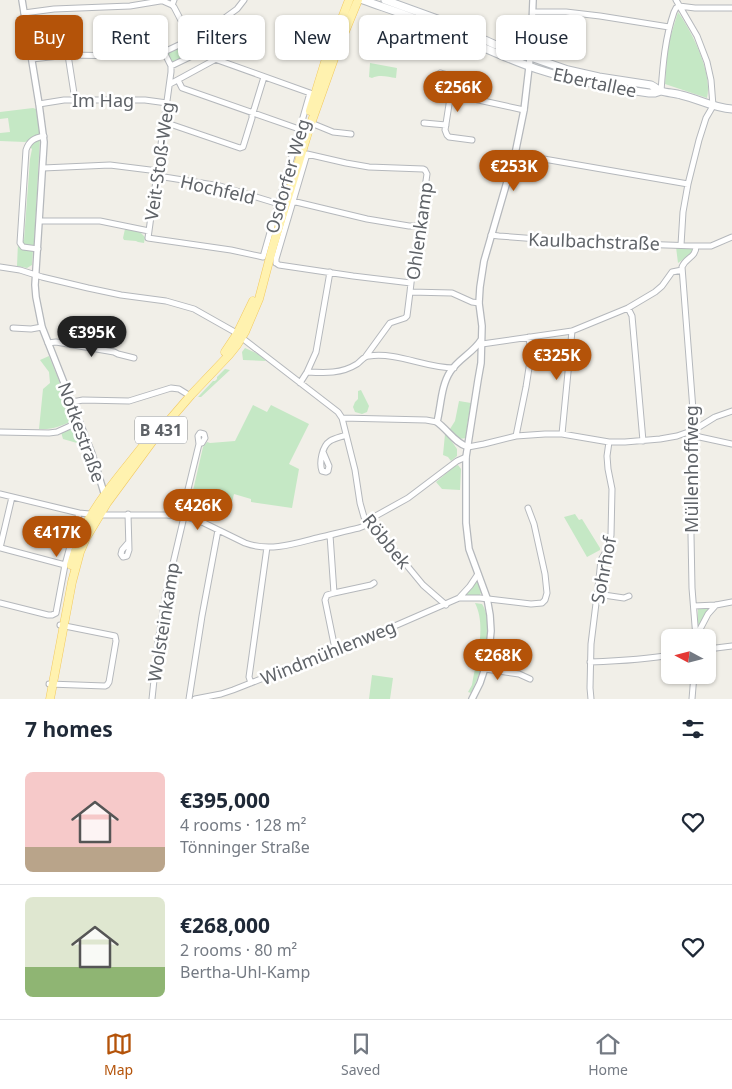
<!DOCTYPE html>
<html lang="en">
<head>
<meta charset="utf-8">
<style>
	:root { --surface:#fff; --page:#f2f2f3; --text:#1f2937; --muted:#747a83; --line:#e0e1e3; --accent:#b45309 }
	body { margin:0; font-family:"Noto Sans",sans-serif; background:var(--page); color:var(--text); height:100vh; display:flex; flex-direction:column; font-size:19px; white-space:nowrap }
	* { box-sizing:border-box; margin:0 }
	p { font-size:16px; color:var(--muted) }
	.icon { flex:none; width:28px; height:28px; fill:none; stroke:currentColor; stroke-width:2; stroke-linecap:round; stroke-linejoin:round }
	.map { position:relative; height:699px; overflow:hidden }
	.sheet { display:flex; flex-direction:column; background:var(--surface); flex:1 }
	.sheet>* { flex:none }
	.banner { position:absolute; left:15px; top:15px; width:702px; height:45px; display:flex; gap:10px }
	.needle { width:32px; rotate:277deg }
	.buttons { position:absolute; left:661px; top:629px; display:grid; gap:10px }
	.buttons a { display:grid; place-items:center; width:55px; height:55px; border-radius:8px; background:var(--surface); box-shadow:0 1px 4px #0004; font-size:25px }
	.price { position:absolute; translate:-50% -42px; padding:0 11px; border-radius:18px; background:var(--accent); color:#fff; font-size:16px; line-height:32px; filter:drop-shadow(0 1px 2px #0008) }
	.price::after { content:''; position:absolute; left:50%; top:30px; width:15px; height:11px; margin-left:-8px; background:inherit; clip-path:polygon(0 0,100% 0,50% 100%) }
	.price.active { background:#222; color:#fff }
	ul { padding:0; list-style:none }
	li { display:flex; align-items:center; gap:15px; height:125px; padding:0 25px }
	li+li { border-top:1px solid var(--line) }
	li span { display:grid; place-items:center; flex:none; width:140px; height:100px; border-radius:8px; color:#555 }
	li>.icon { margin-inline-start:auto }
	span .icon { width:60px; height:60px; fill:#fffc; stroke-width:1 }
	li b { font-size:21px }
	h2 { display:flex; justify-content:space-between; align-items:center; height:60px; padding:0 25px; font-size:21px }
	.chip { padding:0 18px; border-radius:8px; background:var(--surface); box-shadow:0 1px 4px #0004; font-size:18px; line-height:45px }
	.chip.active { background:var(--accent); color:#fff }
	.tabs { display:flex; justify-content:space-around; align-items:center; height:70px; border-top:1px solid var(--line); background:var(--surface); font-size:14px; color:var(--muted) }
	.tabs a { display:grid; justify-items:center; gap:2px }
	.tabs .active { color:var(--accent) }
	.map>svg:first-child { display:block }
	.green { fill:#c5e8c5 }
	.lines { fill:none; stroke-linecap:round; stroke-linejoin:round }
	.minor-casing { stroke:#b5b8bc; stroke-width:7 }
	.tertiary-casing { stroke:#b5b8bc; stroke-width:8 }
	.secondary-casing { stroke:#b6babf; stroke-width:9 }
	.primary-casing { stroke:#f2c960; stroke-width:9 }
	.minor { stroke:#fff; stroke-width:5 }
	.tertiary { stroke:#fff; stroke-width:5.5 }
	.secondary { stroke:#fff; stroke-width:7 }
	.primary { stroke:#fff2af; stroke-width:8 }
	.labels { text-anchor:middle; dominant-baseline:central; stroke-width:5; stroke-linejoin:round; paint-order:stroke }
	.shield { fill:#fff; stroke:#8f9295; stroke-width:1 }
	.shield-label { font-size:16px; font-weight:bold; fill:#5f6368 }
	.street-label { font-size:18px; fill:#5f6368; stroke:#fff }
</style>
</head>
<body>
<div class="map">
<svg width="732" height="699" viewBox="0 0 732 699">
	<rect width="100%" height="100%" fill="#f1efe8"/>
	<path class="green" d="M678 12C692 32 713 73 707 98L665 84 668 45Z
		M521 32 526 34 525 46 521 50 512 46 517 35H519Z
		M188 44H190L194 50V52L172 63 167 54Z
		M370 63 397 68 396 78C388 77 380 74 372 78L369 77Z
		M33 108 36 109 40 134 25 142 0 141V133L10 132 8 118 0 119V112Z
		M40 138 34 247 23 245 21 240H24L30 159 32 149 30 147 33 142Z
		M125 229 139 231 145 237 144 243 138 242 136 241 124 240 123 238Z
		M18 243 33 250 32 265 27 268 17 266Z
		M676 247 692 248 693 249 692 253 678 263Z
		M245 348 258 354 266 361 243 360 242 352Z
		M49 356 74 418 72 421C61 426 52 430 39 429L43 389 50 383 49 372 40 360Z
		M225 369 230 370 201 397H198L213 381H215L217 379V377Z
		M361 390 369 406 367 412 362 414 355 412 353 407 355 402 358 399V391Z
		M459 401 471 403 467 426V438L459 439 450 429 455 421Z
		M253 405 267 412 271 405 309 424 289 464 299 469 292 508 251 502V499L234 494 231 506 192 495 203 447 207 442 210 443 235 441Z
		M76 426 77 427 82 440 77 443 63 439 61 432Z
		M445 434 450 439 457 449V456L451 461 448 457 443 455Z
		M458 465 461 469 460 490 442 489 436 482 455 466Z
		M575 514 579 520 582 519 600 548V550L587 557 564 517Z
		M477 579C479 584 484 591 479 596H463Z
		M475 603 482 604C493 621 486 657 479 674 477 680 474 686 471 693L468 692 472 685C476 659 487 627 475 603Z
		M711 607 699 626 698 623V608Z
		M372 675 393 678 390 699H369Z"/>
	<g class="lines">
		<g class="minor-casing">
			<path id="minor" d="M174 0 172 5 174 7 198 53
				M676 0 697 36 707 62 711 80 713 106 706 118 699 140 688 184 683 212 681 245
				M679 6 695 8H732
				M533 12H566L600 16 669 27
				M24 13 54 9 130 6 160 1H163L172 5
				M164 52 171 66V72L148 238 231 250 263 257 310 93
				M198 53 310 93
				M68 55 75 100
				M32 59 68 55 126 56 162 53 202 34 226 17 237 9 244 0
				M171 66 198 53
				M440 73 451 76 453 79 445 130 447 135 449 137 472 140
				M178 80 182 88 299 129
				M170 84 216 59
				M661 91C663 64 665 38 674 12L676 8 679 6
				M451 94 524 110
				M39 104 64 100H145L167 103
				M252 116 264 77
				M164 122 240 148 243 147 252 118
				M311 123 333 132 351 134
				M424 123 446 125
				M515 154 688 184
				M43 168 110 165 158 171
				M158 176 220 186 279 204
				M292 201 367 219 409 226H419
				M40 221H100L149 231
				M491 235 499 236 578 242 696 246
				M38 249 23 247 20 243 26 150C29 141 34 138 44 136
				M276 263V259L307 154 346 163 369 167 423 169 425 170 427 174 411 283 410 292
				M276 263 279 265 353 276 411 283
				M0 267 20 270 42 277 88 288 121 295 166 301 194 309 233 331 338 412 342 418 355 470 360 503 364 517 395 551 423 585 446 605
				M628 308 632 316 643 441
				M13 328 31 329 42 327
				M48 343 56 342 114 352 118 354 134 358
				M482 344 572 331 628 308 655 292 662 286 672 272 682 270
				M366 356 390 323 405 318 407 316 410 292 452 293 472 302 479 303
				M307 372C325 373 341 374 357 364 361 361 364 356 369 356 398 352 425 368 454 368
				M300 383 307 372 316 352 330 272
				M72 402 83 400 129 401 171 388 179 389 187 394
				M342 418 426 420 437 422
				M0 432 49 433 57 432 79 422
				M200 433 204 434 205 438 202 443 199 444 198 436Z
				M562 434 572 331
				M516 436 526 387 531 355 529 337
				M695 436 732 444
				M468 447 484 444 516 436 545 434H562L609 442H625L660 439 677 436 694 430 715 417 732 411
				M323 452 329 466 328 471 326 472 322 471C319 463 322 446 330 441 335 438 341 437 346 435
				M0 494 79 513 100 515H167L187 517 204 523 245 543C269 552 294 544 317 538 331 535 345 531 359 528L364 526 372 518 408 498 457 461 466 457
				M128 514 129 550 127 556 123 557 121 554 122 550 128 543
				M330 535 334 593 327 595 325 600 335 649
				M0 548 12 497
				M1 548 65 565
				M334 593 371 585 374 583
				M597 594 624 598 629 596
				M459 598 470 586 478 574
				M0 603 48 615H52L56 613 65 565 79 513
				M694 606 716 605 732 602
				M697 635 708 614 716 605
				M696 638 692 588 691 535 695 436 682 267C686 257 696 258 696 246H711L732 237
				M708 649 732 646
				M590 662C617 661 644 660 670 655
				M485 669 519 674 530 679
				M251 683 249 677 267 547
				M49 684 105 686 107 685 109 682 116 641 115 636 60 625
				M152 699 158 642 166 593 183 521 184 506 199 444
				M189 699 202 616 218 530
				M195 699 221 694 233 690 390 628 459 598H480L531 604 542 603 545 600 547 593 545 574 534 524 528 508
				M591 699 590 688 591 644 599 579 601 560 609 546 611 535 612 489 608 469 607 456 609 442
				M692 699 694 675"/>
		</g>
		<g class="tertiary-casing">
			<path id="tertiary" d="M22 0 39 104 44 142 35 285 36 297 42 327 92 454 105 496
				M468 447C455 443 448 430 437 422 441 406 441 386 450 372 458 359 473 353 481 340
				M472 699 480 683 488 659 491 631 490 615 487 598 469 549 466 523V457L478 380 481 363 482 326 479 303 480 287 484 261 515 154 524 110 531 50 533 0"/>
		</g>
		<g class="secondary-casing">
			<path id="secondary" d="M363 0C388 9 414 17 438 28 471 41 503 58 537 69 574 81 611 88 649 93H655L661 91
				M385 0 443 21 496 45 568 70 599 77 651 85C655 87 657 89 661 91 667 93 675 93 681 95 699 99 713 108 732 109"/>
		</g>
		<g class="primary-casing">
			<path id="primary" d="M310 111 325 62 349 0
				M225 352 237 334 253 301
				M71 565C75 552 78 540 84 528 101 495 127 467 150 437
				M50 699 72 582 80 552 86 538 107 503 160 431 191 395 229 355 237 345 245 332 259 299 273 246 309 129 335 56 358 0"/>
		</g>
		<use href="#minor" class="minor"/>
		<use href="#tertiary" class="tertiary"/>
		<use href="#secondary" class="secondary"/>
		<use href="#primary" class="primary"/>
	</g>
	<g class="labels">
		<rect class="shield" x="135" y="416.5" width="52" height="27" rx="4"/>
		<g class="shield-label">
			<text x="161" y="430">B 431</text>
		</g>
		<g class="street-label">
			<text transform="translate(595 82) rotate(12)">Ebertallee</text>
			<text x="103" y="100">Im Hag</text>
			<text transform="translate(159 161) rotate(-82)">Veit-Stoß-Weg</text>
			<text transform="translate(287 176) rotate(-74)">Osdorfer Weg</text>
			<text transform="translate(218 189) rotate(13)">Hochfeld</text>
			<text transform="translate(419 231) rotate(-82)">Ohlenkamp</text>
			<text transform="translate(594 241) rotate(2)">Kaulbachstraße</text>
			<text transform="translate(82 432) rotate(70)">Notkestraße</text>
			<text transform="translate(691 469) rotate(-90)">Müllenhoffweg</text>
			<text transform="translate(387 541) rotate(51)">Röbbek</text>
			<text transform="translate(603 570) rotate(-79)">Sohrhof</text>
			<text transform="translate(163 622) rotate(-81)">Wolsteinkamp</text>
			<text transform="translate(328 652) rotate(-22)">Windmühlenweg</text>
		</g>
	</g>
</svg>
<div class="buttons">
<a><svg class="needle" viewBox="-14 -14 28 28"><path d="M0-13l5 13h-10z" fill="#e53935"/><path d="M0 13l5-13h-10z" fill="#747a83"/></svg></a>
</div>
<b class="price" style="left:458px;top:113px">€256K</b>
<b class="price" style="left:514px;top:192px">€253K</b>
<b class="price active" style="left:92px;top:358px">€395K</b>
<b class="price" style="left:557px;top:381px">€325K</b>
<b class="price" style="left:198px;top:531px">€426K</b>
<b class="price" style="left:57px;top:558px">€417K</b>
<b class="price" style="left:498px;top:681px">€268K</b>
<div class="banner">
<a class="chip active">Buy</a>
<a class="chip">Rent</a>
<a class="chip">Filters</a>
<a class="chip">New</a>
<a class="chip">Apartment</a>
<a class="chip">House</a>
</div>
</div>
<section class="sheet">
<h2>7 homes<svg class="icon" aria-label="filters" viewBox="0 0 24 24"><path d="M4 7h16M4 17h16"/><circle cx="9" cy="7" r="2"/><circle cx="15" cy="17" r="2"/></svg></h2>
<ul>
<li><span style="background:linear-gradient(#f6c9c9 75%,#b9a48a 0)"><svg class="icon" aria-label="home" viewBox="0 0 24 24"><path d="M3 11l9-7 9 7M6 9v11h12V9"/></svg></span><div><b>€395,000</b><p>4 rooms · 128 m²</p><p>Tönninger Straße</p></div><svg class="icon" aria-label="heart" viewBox="0 0 24 24"><path d="M12 20l-8-8c-3-5 5-10 8-4 3-6 11-1 8 4z"/></svg></li>
<li><span style="background:linear-gradient(#dfe7d0 70%,#8fb573 0)"><svg class="icon" aria-label="home" viewBox="0 0 24 24"><path d="M3 11l9-7 9 7M6 9v11h12V9"/></svg></span><div><b>€268,000</b><p>2 rooms · 80 m²</p><p>Bertha-Uhl-Kamp</p></div><svg class="icon" aria-label="heart" viewBox="0 0 24 24"><path d="M12 20l-8-8c-3-5 5-10 8-4 3-6 11-1 8 4z"/></svg></li>
</ul>
</section>
<nav class="tabs">
<a class="active"><svg class="icon" aria-label="map" viewBox="0 0 24 24"><path d="M3 6l6-2 6 2 6-2v14l-6 2-6-2-6 2zM9 4v14M15 6v14"/></svg>Map</a>
<a><svg class="icon" aria-label="saved" viewBox="0 0 24 24"><path d="M7 4h10v16l-5-4-5 4z"/></svg>Saved</a>
<a><svg class="icon" aria-label="home" viewBox="0 0 24 24"><path d="M3 11l9-7 9 7M6 9v11h12V9"/></svg>Home</a>
</nav>
</body>
</html>
